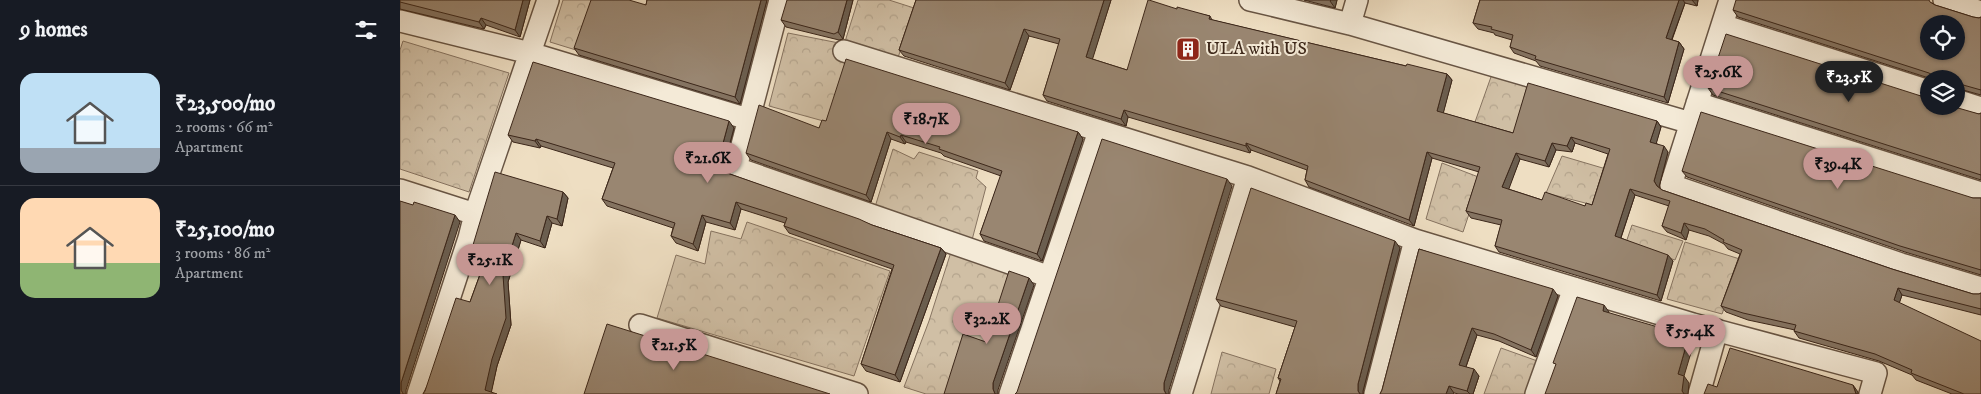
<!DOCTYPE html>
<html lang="en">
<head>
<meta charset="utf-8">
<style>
	:root { --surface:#171b24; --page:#242831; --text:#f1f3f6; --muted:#9ea1a6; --line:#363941; --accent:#c59692 }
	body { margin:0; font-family:"IM FELL DW Pica",serif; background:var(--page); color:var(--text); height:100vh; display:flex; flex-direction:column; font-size:19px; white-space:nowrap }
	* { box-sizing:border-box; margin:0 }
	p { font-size:16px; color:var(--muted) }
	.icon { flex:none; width:28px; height:28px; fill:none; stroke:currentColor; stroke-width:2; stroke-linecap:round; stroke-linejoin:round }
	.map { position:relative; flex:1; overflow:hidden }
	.panel { display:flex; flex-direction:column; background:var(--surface); width:400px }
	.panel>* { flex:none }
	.fabs { position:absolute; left:1520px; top:15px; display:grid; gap:10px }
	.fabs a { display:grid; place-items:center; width:45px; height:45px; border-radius:50%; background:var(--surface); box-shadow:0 1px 4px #0004; font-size:25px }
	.price { position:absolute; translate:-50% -42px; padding:0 11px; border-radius:18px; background:var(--accent); color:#111; font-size:16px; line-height:32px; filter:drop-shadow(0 1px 2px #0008) }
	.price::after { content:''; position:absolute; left:50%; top:30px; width:15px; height:11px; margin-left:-8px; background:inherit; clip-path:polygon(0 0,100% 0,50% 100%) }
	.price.active { background:#222; color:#fff }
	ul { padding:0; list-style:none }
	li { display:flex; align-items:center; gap:15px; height:125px; padding:0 20px }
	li+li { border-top:1px solid var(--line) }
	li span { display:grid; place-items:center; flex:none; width:140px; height:100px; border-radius:15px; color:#555 }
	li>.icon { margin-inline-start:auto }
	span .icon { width:60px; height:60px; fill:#fffc; stroke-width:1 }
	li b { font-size:21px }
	h2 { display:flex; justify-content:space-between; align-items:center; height:60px; padding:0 20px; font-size:21px }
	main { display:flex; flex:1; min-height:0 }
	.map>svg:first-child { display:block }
	.forest { fill:url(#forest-crowns); stroke:#867360 }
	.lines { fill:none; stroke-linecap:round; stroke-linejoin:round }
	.street-casing { stroke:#685544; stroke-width:24 }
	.street { stroke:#f4ead7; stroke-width:21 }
	.wall { fill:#847361; stroke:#3c271a; fill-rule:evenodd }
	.shaded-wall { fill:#6b5e4f; stroke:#3c271a }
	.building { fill:#998671; stroke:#3c271a; fill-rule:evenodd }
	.labels { text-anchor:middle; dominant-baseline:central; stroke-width:4; stroke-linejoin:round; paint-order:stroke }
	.poi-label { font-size:18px; fill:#3c271a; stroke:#f4ead7; text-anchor:start }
</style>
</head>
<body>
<main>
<section class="panel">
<h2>9 homes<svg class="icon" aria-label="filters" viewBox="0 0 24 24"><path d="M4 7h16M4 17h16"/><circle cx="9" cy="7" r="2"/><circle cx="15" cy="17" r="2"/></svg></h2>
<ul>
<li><span style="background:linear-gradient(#bfe0f5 75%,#9aa5b1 0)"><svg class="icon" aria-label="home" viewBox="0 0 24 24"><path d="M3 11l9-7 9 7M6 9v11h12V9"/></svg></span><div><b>₹23,500/mo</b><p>2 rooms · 66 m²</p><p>Apartment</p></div></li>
<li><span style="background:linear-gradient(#ffd9b3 65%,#8fb573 0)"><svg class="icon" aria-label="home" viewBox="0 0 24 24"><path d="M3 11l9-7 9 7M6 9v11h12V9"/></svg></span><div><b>₹25,100/mo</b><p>3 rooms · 86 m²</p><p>Apartment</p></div></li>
</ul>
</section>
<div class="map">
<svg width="1581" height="394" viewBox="0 0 1581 394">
	<defs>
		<pattern id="forest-crowns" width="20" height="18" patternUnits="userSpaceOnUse" patternTransform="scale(1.25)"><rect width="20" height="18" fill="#d0bfa5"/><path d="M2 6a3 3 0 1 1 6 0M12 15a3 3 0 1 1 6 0" fill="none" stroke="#b4a48d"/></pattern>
	</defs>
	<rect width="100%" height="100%" fill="#eedec2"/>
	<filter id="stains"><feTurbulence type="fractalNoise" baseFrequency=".004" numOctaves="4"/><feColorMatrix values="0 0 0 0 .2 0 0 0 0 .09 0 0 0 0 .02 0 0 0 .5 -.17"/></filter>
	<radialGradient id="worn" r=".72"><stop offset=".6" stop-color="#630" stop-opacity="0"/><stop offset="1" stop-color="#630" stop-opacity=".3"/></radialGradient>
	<path class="forest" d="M163 0H195L176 50 150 42Z
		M458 0H489L514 8 496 64 443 48Z
		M388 33 439 43 448 59 427 122 369 106Z
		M3 41 109 73 69 192 0 169V50Z
		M1092 74 1128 83 1114 134 1075 122Z
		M493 149 514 159 519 152 578 171 576 178 586 187 572 240 475 207Z
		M1162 156 1206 169 1193 205 1146 193Z
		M1042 163 1081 178 1063 232 1026 219Z
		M347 222 490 271 454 376 257 318 276 255 305 264 311 231 341 239Z
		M1232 225 1283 241 1275 260 1248 251 1213 281Z
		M1285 242 1343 260 1322 314 1267 299Z
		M551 252 612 273 588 345 548 394H526L504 387 529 321Z
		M1101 348 1143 363 1130 394H1084Z
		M822 352 876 369 869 394H811Z"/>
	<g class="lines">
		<g class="street-casing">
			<path id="street" d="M380 0 336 168 650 277
				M850 0 950 24
				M957 0 950 24 1291 123
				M1330 0 1271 185 1501 264 1581 288
				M1544 0 1581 12
				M0 21 130 53 348 119
				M1322 25 1529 91
				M444 51 848 177 1015 240 1293 324 1476 373 1470 394
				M1556 100 1581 108
				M1297 103 1581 193
				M0 190 75 214
				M240 325 457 394
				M18 394 69 238 75 214 148 0
				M610 394 699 131
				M781 394 848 177
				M975 394 1015 240
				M1136 394 1174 288
				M1299 394 1317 330"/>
		</g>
		<use href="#street" class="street"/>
	</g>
	<path class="wall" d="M0 0H130L120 37 86 25 84 29 0 9Z
		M247 0H367L340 104 179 55 174 48 246 5Z
		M453 0 443 39 439 40 386 27 381 20Z
		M516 0H711L692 59 727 70 777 9 810 16 812 20 1006 66 1047 74 1052 80 1043 113 1113 133 1257 121 1261 127 1256 143 1268 152 1259 187 1262 190 1492 269 1573 294H1579L1581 293V315L1502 295 1499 303 1581 394H1552L1516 380 1512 375 1479 361 1399 338 1394 331 1395 330 1348 320 1326 312 1321 306 1340 254 1328 249 1324 244 1309 236 1289 230 1286 240 1267 232 1262 226 1269 206 1235 195 1221 238 1273 261 1261 301 1099 252 1095 246 1101 225 1071 218 1066 211 1079 172 1032 158 1014 226 909 187 905 180 907 170 851 150 850 153 728 117 726 126 647 101 643 95 659 44 629 36 610 90 504 56 499 50ZM1175 143 1208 154 1192 205 1185 206 1142 200 1108 189 1120 159 1149 167 1156 150 1172 152Z
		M904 0H937L935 8Z
		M1080 0H1298L1297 6 1285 3 1272 40 1279 42 1284 49 1268 103 1140 66 1136 61 1114 53 1110 47 1112 40 1095 35 1094 33 1078 29 1073 23Z
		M1532 3 1535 5 1573 17 1579 18 1581 17V95L1556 88V79H1532L1338 17 1333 10Z
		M1308 88 1528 96 1529 106 1579 114 1581 113V180L1313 95Z
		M426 121 678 132 683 139 642 261 584 241 580 234 601 176 544 156 541 153 506 142 505 144 491 139 471 202 351 160 346 153 419 128Z
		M334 128 324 165 325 172 327 173 472 225 541 248 546 254 500 382 466 371 461 364 492 269 389 233 384 226 385 223 341 209 335 230 306 222 298 251 276 243 271 236 273 228 207 206 202 199 213 168 141 146 140 148 113 142 108 135Z
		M1282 171 1573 198H1581V275L1505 252 1287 177Z
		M163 192 168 198 162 226 152 223 145 248 121 240 108 282 111 325 97 366 91 392 23 394 70 302 87 255 78 252 73 245Z
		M1000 248 963 391V394H876L880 381 878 378 895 327 821 306 816 299Z
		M1019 249 1158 296 1136 357 1099 341 1077 335 1066 367 1079 376 1073 394H1059L1054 393 1053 394H980L982 390Z"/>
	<path class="shaded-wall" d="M123 0H130L120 37 115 30Z
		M361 0H367L340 104 335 97Z
		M447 0H453L443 39 438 32Z
		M704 0H711L691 64 686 57Z
		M931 0H937L935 8 930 1Z
		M1279 0H1283L1285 3 1270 44 1266 38Z
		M1292 0H1298L1297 6Z
		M81 18 86 25 84 29 79 22Z
		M624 29 629 36 610 90 605 83Z
		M1279 42 1284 49 1268 103 1264 97Z
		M1047 74 1052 80 1042 118 1037 111Z
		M724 110 728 117 726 126 721 119Z
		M329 121 334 128 324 165 326 176 322 169 319 158Z
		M1257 121 1261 127 1255 148 1250 142Z
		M487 132 491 139 471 202 466 195Z
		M678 132 683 139 642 261 637 254Z
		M501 135 506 142 505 144 500 137Z
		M1171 137 1175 143 1172 152 1167 146Z
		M136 139 141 146 140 148 135 141Z
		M846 143 851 150 850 153 846 146Z
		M1152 143 1156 150 1149 167 1145 161Z
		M1264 146 1268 152 1259 187 1261 193 1257 186 1254 181Z
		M1027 152 1032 158 1014 226 1009 220Z
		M1116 153 1120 159 1107 194 1102 187Z
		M827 179 832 186 769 390V394H766L764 390V383Z
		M1230 189 1235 195 1219 243 1215 236Z
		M163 192 168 198 162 226 157 219Z
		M336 202 341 209 335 230 330 223Z
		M55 215 60 222 6 390V394H3L1 390V383Z
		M302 215 306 222 298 251 293 244Z
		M147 216 152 223 145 248 140 241Z
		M1284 223 1289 230 1286 240 1281 233Z
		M116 233 121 240 108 282 111 325 97 366 91 394 85 390 103 275Z
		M995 241 1000 248 963 391V394H960L958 391V384Z
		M541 248 546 254 500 382 495 375Z
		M1268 255 1273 261 1261 301 1257 295Z
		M629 278 634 285 598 390V394H595L593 389V383Z
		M1498 288 1502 295 1498 307 1494 300Z
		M1153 289 1158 296 1136 357 1131 350Z
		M1204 305 1209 312 1208 318 1203 311Z
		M1072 328 1077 335 1064 372 1059 365Z
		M1288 339 1293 346 1284 376 1289 383 1288 394H1284L1282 391 1278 374Z
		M1074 369 1079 376 1073 394H1070L1067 391Z
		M1453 385 1458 392V394H1456Z
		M1049 386 1054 393 1053 394H1046Z"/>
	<path class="building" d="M0 0H123L115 30 81 18 79 22 0 2Z
		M191 0H229L246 5 247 0H361L335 97 174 48Z
		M387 0H447L438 32 434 34 381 20Z
		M516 0H704L686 57 727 70 748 0H749L777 9V7L810 16 809 19 1006 66 1007 64 1047 74 1037 111 1113 133 1128 83 1257 121 1250 142 1264 146 1254 181 1257 186 1262 190 1492 269 1573 294H1579L1581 293V309L1498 288 1494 300 1581 341V394H1564L1511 373 1512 370 1475 354 1394 331 1396 325 1343 313 1321 306 1342 250 1323 242 1324 240 1305 229 1284 223 1281 233 1262 226 1270 201 1230 189 1215 236 1268 255 1257 295 1095 246 1102 220 1066 211 1080 167 1027 152 1009 220 905 180 908 166 846 143V146L724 110 721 119 643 95 660 39 624 29 605 83 499 50ZM1171 137 1210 149 1192 205 1186 203 1185 206 1145 192 1142 200 1102 187 1116 153 1145 161 1152 143 1167 146Z
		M1080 0H1279L1266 38 1279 42 1264 97 1135 59 1136 56 1110 47 1113 35 1091 29 1092 27 1073 23Z
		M1336 0H1529L1530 2 1535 5 1573 17 1579 18 1581 17V90L1556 83V79H1535L1534 76 1529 73 1333 10ZM1529 24H1556V51H1529Z
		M1326 34 1521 96H1529V106H1551L1579 114 1581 113V175L1308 88Z
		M446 59 678 132 637 254 580 234 602 171 539 149 540 147 501 135 500 137 487 132 466 195 346 153 359 105 419 128 422 120 426 121Z
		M133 62 329 121 319 158 322 169 327 173 459 219 472 225 541 248 495 375 461 364 494 265 384 226 387 218 336 202 330 223 302 215 293 244 271 236 275 223 202 199 215 163 136 139 135 141 108 135Z
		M1301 112 1573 198H1581V270L1500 246 1282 171Z
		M702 139 827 179 764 383V390L766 394H615L617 392Z
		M95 172 163 192 157 219 147 216 140 241 116 233 103 275 106 318 92 359 85 390 97 394H23L25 391 56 298 70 302 89 250 73 245Z
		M851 188 995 241 958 384V391L960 394H876L881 379 878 378 897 321 816 299Z
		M0 201 13 205 14 202 55 215 1 383V390L3 394H0Z
		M1019 249 1153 289 1131 350 1094 334 1072 328 1059 365 1074 369 1067 391 1049 386 1046 394H980L982 390Z
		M609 271 629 278 593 383V389L595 394H544L563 334 586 342Z
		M1177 297 1204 305 1203 311 1275 332 1274 335 1288 339 1278 374 1284 376 1282 391 1284 394H1145L1156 364 1153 363Z
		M207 324 430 394H184Z
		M1330 348 1453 385 1456 394H1304L1308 384 1317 387Z"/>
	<defs>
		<g id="building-square" transform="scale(1.25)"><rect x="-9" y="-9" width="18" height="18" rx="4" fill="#8f2418" stroke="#f4ead7"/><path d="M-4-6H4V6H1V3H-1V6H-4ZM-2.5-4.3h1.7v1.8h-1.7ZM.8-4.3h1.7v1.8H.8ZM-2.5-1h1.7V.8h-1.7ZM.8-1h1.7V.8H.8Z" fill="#fff"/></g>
	</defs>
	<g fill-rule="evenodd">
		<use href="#building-square" x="788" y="49"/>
	</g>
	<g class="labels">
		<g class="poi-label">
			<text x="806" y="49">ULA with US</text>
		</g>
	</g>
	<rect width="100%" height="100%" filter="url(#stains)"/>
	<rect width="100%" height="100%" fill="url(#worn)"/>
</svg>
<div class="fabs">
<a><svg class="icon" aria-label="locate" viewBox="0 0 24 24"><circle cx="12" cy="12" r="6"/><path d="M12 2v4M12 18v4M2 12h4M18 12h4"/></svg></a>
<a><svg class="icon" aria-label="layers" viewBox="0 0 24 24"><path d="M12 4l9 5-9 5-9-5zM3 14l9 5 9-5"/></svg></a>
</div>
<b class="price" style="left:1318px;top:98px">₹25.6K</b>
<b class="price active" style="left:1449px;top:103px">₹23.5K</b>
<b class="price" style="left:526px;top:145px">₹18.7K</b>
<b class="price" style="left:308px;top:184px">₹21.6K</b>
<b class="price" style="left:1438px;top:190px">₹39.4K</b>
<b class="price" style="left:90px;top:286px">₹25.1K</b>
<b class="price" style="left:587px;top:345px">₹32.2K</b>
<b class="price" style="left:1290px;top:357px">₹55.4K</b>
<b class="price" style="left:274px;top:371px">₹21.5K</b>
</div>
</main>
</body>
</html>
